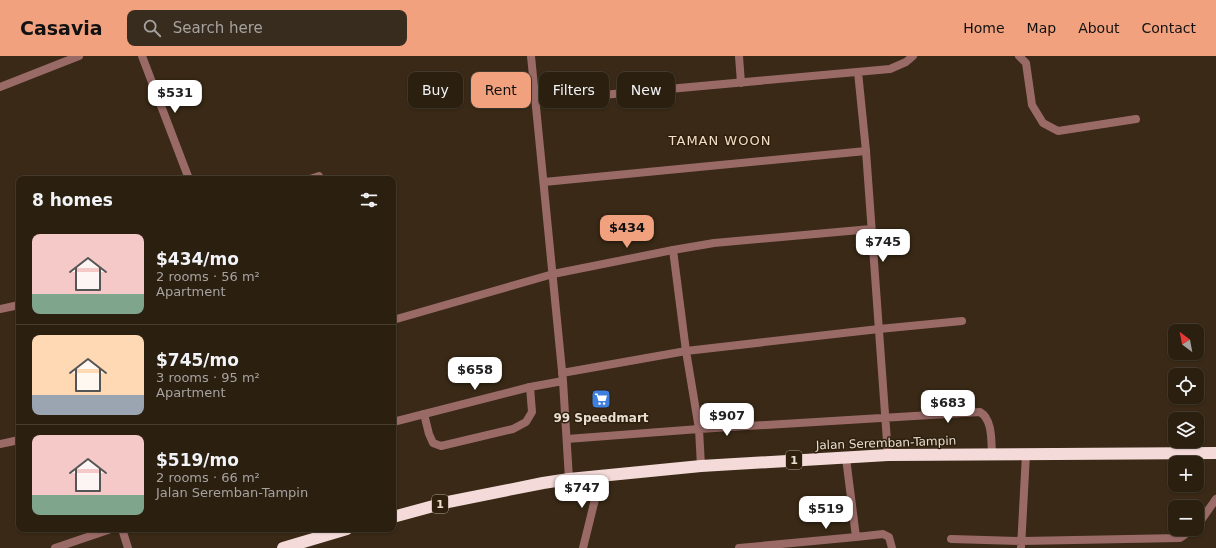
<!DOCTYPE html>
<html lang="en">
<head>
<meta charset="utf-8">
<style>
	:root { --surface:#2b1f10; --page:#372c1e; --text:#f1f3f6; --muted:#a6a29f; --line:#473d30; --accent:#f1a17d }
	body { margin:0; font-family:"DejaVu Sans",sans-serif; background:var(--page); color:var(--text); height:100vh; display:flex; flex-direction:column; font-size:15px; white-space:nowrap }
	* { box-sizing:border-box; margin:0 }
	p { font-size:13px; color:var(--muted) }
	.icon { flex:none; width:22px; height:22px; fill:none; stroke:currentColor; stroke-width:2; stroke-linecap:round; stroke-linejoin:round }
	.map { position:relative; flex:1; overflow:hidden }
	.panel { position:absolute; left:16px; top:120px; width:380px; height:356px; display:flex; flex-direction:column; background:var(--surface); border-radius:8px; box-shadow:0 1px 3px #0004,0 0 0 1px var(--line) }
	.panel>* { flex:none }
	.hud { position:absolute; left:408px; top:16px; width:380px; height:36px; display:flex; gap:8px }
	.needle { width:26px; rotate:328deg }
	.fabs { position:absolute; left:1168px; top:268px; display:grid; gap:8px }
	.fabs a { display:grid; place-items:center; width:36px; height:36px; border-radius:8px; background:var(--surface); box-shadow:0 1px 3px #0004,0 0 0 1px var(--line); font-size:20px }
	.price { position:absolute; translate:-50% -34px; padding:0 9px; border-radius:8px; background:#fff; color:#222; font-size:13px; line-height:26px; filter:drop-shadow(0 1px 2px #0008) }
	.price::after { content:''; position:absolute; left:50%; top:24px; width:12px; height:9px; margin-left:-6px; background:inherit; clip-path:polygon(0 0,100% 0,50% 100%) }
	.price.selected { background:var(--accent); color:#111 }
	ul { padding:0; list-style:none }
	li { display:flex; align-items:center; gap:12px; height:100px; padding:0 16px }
	li+li { border-top:1px solid var(--line) }
	li span { display:grid; place-items:center; flex:none; width:112px; height:80px; border-radius:8px; color:#555 }
	li>.icon { margin-inline-start:auto }
	span .icon { width:48px; height:48px; fill:#fffc; stroke-width:1 }
	li b { font-size:17px }
	h2 { display:flex; justify-content:space-between; align-items:center; height:48px; padding:0 16px; font-size:17px }
	.chip { padding:0 14px; border-radius:8px; background:var(--surface); box-shadow:0 1px 3px #0004,0 0 0 1px var(--line); font-size:14px; line-height:36px }
	.chip.selected { background:var(--accent); color:#111 }
	header { display:flex; align-items:center; gap:24px; box-sizing:border-box; height:56px; padding:0 20px; background:var(--accent); color:#111 }
	header strong { font-size:19px }
	nav { display:flex; gap:22px; margin-inline-start:auto; font-size:14px }
	.search { width:280px; height:36px; background:var(--page); display:flex; align-items:center; gap:10px; box-sizing:border-box; padding:0 14px; border-radius:8px; color:var(--muted); font-size:15px }
	.map>svg:first-child { display:block }
	.lines { fill:none; stroke-linecap:round; stroke-linejoin:round }
	.lane { stroke:#9a6a67; stroke-width:8 }
	.street { stroke:#9a6a67; stroke-width:8 }
	.highway { stroke:#f4dbd9; stroke-width:12 }
	.labels { text-anchor:middle; dominant-baseline:central; stroke-width:3; stroke-linejoin:round; paint-order:stroke }
	.shield { fill:#2f200d; stroke:#b0a597; stroke-width:1 }
	.shield-label { font-size:11px; font-weight:bold; fill:#e8ded2 }
	.poi-label { font-size:12px; font-weight:bold; fill:#e8ded2; stroke:#2f200d }
	.street-label { font-size:12px; fill:#e8ded2; stroke:#2f200d }
	.neighbourhood-label { font-size:13px; letter-spacing:1px; fill:#f3dec7; stroke:#2f200d }
</style>
</head>
<body>
<header>
<strong>Casavia</strong>
<div class="search"><svg class="icon" aria-label="search" viewBox="0 0 24 24"><circle cx="10" cy="10" r="6"/><path d="M15 15l6 6"/></svg>Search here</div>
<nav><a>Home</a><a>Map</a><a>About</a><a>Contact</a></nav>
</header>
<div class="map">
<svg width="1216" height="492" viewBox="0 0 1216 492">
	<rect width="100%" height="100%" fill="#392916"/>
	<g class="lines">
		<path class="lane" d="M1019 0 1026 7 1032 49 1043 67 1058 75 1136 63
			M544 126 866 95
			M673 194 686 295 699 373
			M562 317 686 295 879 273 962 265
			M424 358 429 378 433 387 441 390 513 373 526 366 532 356 530 331
			M1197 470 1216 443
			M951 483 1022 485 1180 482 1193 473
			M1021 492 1026 398"/>
		<path class="street" d="M142 0 189 123
			M531 0 563 325 569 423
			M739 0 741 27
			M858 16 866 95 888 399
			M0 31 79 0
			M536 45 890 13 906 6 913 0
			M310 123 319 120
			M0 253 19 249
			M393 264 553 218 673 194 714 187 871 173
			M393 366 530 331 563 325
			M699 373 701 410
			M567 383 699 373 980 356C993 364 991 385 992 398
			M0 388 19 384
			M122 473 128 492
			M856 481 883 478 889 481 892 492
			M55 492 111 473
			M583 492 601 419
			M739 492 856 481 846 402"/>
		<path class="highway" d="M393 461 448 446 543 427 569 423 701 410 888 399 1216 397
			M283 492 347 473"/>
	</g>
	<defs>
		<g id="supermarket-square" transform="scale(1)"><rect x="-9" y="-9" width="18" height="18" rx="4" fill="#3f7fe0" stroke="#2f200d"/><path d="M-6-5.5h2.5l.6 2H6L4.5 2H-2.5L-4.4-4H-6ZM-1.5 3.2a1.3 1.3 0 1 0 .1 0ZM3 3.2a1.3 1.3 0 1 0 .1 0Z" fill="#fff"/></g>
	</defs>
	<g fill-rule="evenodd">
		<use href="#supermarket-square" x="601" y="343"/>
	</g>
	<g class="labels">
		<g class="shield">
			<rect x="786" y="395" width="16" height="18" rx="3"/>
			<rect x="432" y="439" width="16" height="18" rx="3"/>
		</g>
		<g class="shield-label">
			<text x="794" y="404">1</text>
			<text x="440" y="448">1</text>
		</g>
		<g class="poi-label">
			<text x="601" y="362">99 Speedmart</text>
		</g>
		<g class="street-label">
			<text transform="translate(886 387) rotate(-2)">Jalan Seremban-Tampin</text>
		</g>
		<g class="neighbourhood-label">
			<text x="720" y="84">TAMAN WOON</text>
		</g>
	</g>
</svg>
<div class="fabs">
<a><svg class="needle" viewBox="-14 -14 28 28"><path d="M0-13l5 13h-10z" fill="#e53935"/><path d="M0 13l5-13h-10z" fill="#a6a29f"/></svg></a>
<a><svg class="icon" aria-label="locate" viewBox="0 0 24 24"><circle cx="12" cy="12" r="6"/><path d="M12 2v4M12 18v4M2 12h4M18 12h4"/></svg></a>
<a><svg class="icon" aria-label="layers" viewBox="0 0 24 24"><path d="M12 4l9 5-9 5-9-5zM3 14l9 5 9-5"/></svg></a>
<a>+</a>
<a>−</a>
</div>
<b class="price" style="left:175px;top:58px">$531</b>
<b class="price selected" style="left:627px;top:193px">$434</b>
<b class="price" style="left:883px;top:207px">$745</b>
<b class="price" style="left:475px;top:335px">$658</b>
<b class="price" style="left:948px;top:368px">$683</b>
<b class="price" style="left:727px;top:381px">$907</b>
<b class="price" style="left:582px;top:453px">$747</b>
<b class="price" style="left:826px;top:474px">$519</b>
<div class="hud">
<a class="chip">Buy</a>
<a class="chip selected">Rent</a>
<a class="chip">Filters</a>
<a class="chip">New</a>
</div>
<section class="panel">
<h2>8 homes<svg class="icon" aria-label="filters" viewBox="0 0 24 24"><path d="M4 7h16M4 17h16"/><circle cx="9" cy="7" r="2"/><circle cx="15" cy="17" r="2"/></svg></h2>
<ul>
<li><span style="background:linear-gradient(#f6c9c9 75%,#7fa58c 0)"><svg class="icon" aria-label="home" viewBox="0 0 24 24"><path d="M3 11l9-7 9 7M6 9v11h12V9"/></svg></span><div><b>$434/mo</b><p>2 rooms · 56 m²</p><p>Apartment</p></div></li>
<li><span style="background:linear-gradient(#ffd9b3 75%,#9aa5b1 0)"><svg class="icon" aria-label="home" viewBox="0 0 24 24"><path d="M3 11l9-7 9 7M6 9v11h12V9"/></svg></span><div><b>$745/mo</b><p>3 rooms · 95 m²</p><p>Apartment</p></div></li>
<li><span style="background:linear-gradient(#f6c9c9 75%,#7fa58c 0)"><svg class="icon" aria-label="home" viewBox="0 0 24 24"><path d="M3 11l9-7 9 7M6 9v11h12V9"/></svg></span><div><b>$519/mo</b><p>2 rooms · 66 m²</p><p>Jalan Seremban-Tampin</p></div></li>
</ul>
</section>
</div>
</body>
</html>
